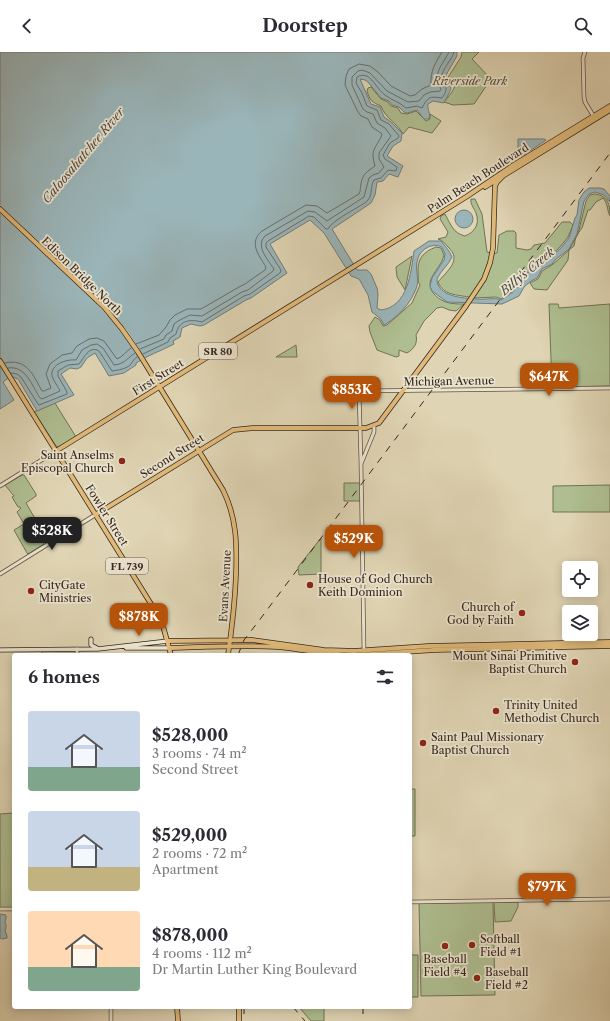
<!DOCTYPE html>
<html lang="en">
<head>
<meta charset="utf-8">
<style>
	:root { --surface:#fff; --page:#f7f7f7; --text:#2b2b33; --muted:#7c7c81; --accent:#b45309 }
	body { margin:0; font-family:"Libre Caslon Text",serif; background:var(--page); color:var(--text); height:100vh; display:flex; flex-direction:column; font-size:15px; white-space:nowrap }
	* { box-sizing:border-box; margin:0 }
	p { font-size:13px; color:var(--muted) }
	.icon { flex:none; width:22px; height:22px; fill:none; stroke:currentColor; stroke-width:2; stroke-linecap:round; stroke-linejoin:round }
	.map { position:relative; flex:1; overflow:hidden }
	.sheet { position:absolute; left:12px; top:601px; width:400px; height:356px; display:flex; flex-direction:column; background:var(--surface); border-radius:4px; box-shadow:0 2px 10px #0003 }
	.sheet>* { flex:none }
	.buttons { position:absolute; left:562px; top:509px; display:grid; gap:8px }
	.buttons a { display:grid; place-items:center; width:36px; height:36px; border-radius:4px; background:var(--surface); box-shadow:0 2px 10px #0003; font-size:20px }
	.price { position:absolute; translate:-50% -34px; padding:0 9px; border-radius:8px; background:var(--accent); color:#fff; font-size:13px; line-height:26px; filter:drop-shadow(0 1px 2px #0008) }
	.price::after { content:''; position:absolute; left:50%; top:24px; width:12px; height:9px; margin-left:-6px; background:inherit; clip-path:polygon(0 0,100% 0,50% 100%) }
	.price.active { background:#222; color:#fff }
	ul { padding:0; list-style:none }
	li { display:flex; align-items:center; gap:12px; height:100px; padding:0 16px }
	li span { display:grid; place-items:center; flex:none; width:112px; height:80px; border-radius:4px; color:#555 }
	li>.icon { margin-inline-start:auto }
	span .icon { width:48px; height:48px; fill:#fffc; stroke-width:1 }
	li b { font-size:17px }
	h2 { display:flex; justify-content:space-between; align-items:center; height:48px; padding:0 16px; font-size:17px }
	header { display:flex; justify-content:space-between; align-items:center; height:52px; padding:0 16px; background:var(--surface); font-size:18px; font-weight:700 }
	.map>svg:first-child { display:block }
	.green { fill:#aebe90; stroke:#727256 }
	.water { fill:#9ab5b9; stroke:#727c7a }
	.pier { fill:#dfd4b3 }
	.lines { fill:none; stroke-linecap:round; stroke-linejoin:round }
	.shore { stroke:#686e6a; stroke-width:1 }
	.tertiary-casing { stroke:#615242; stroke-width:4.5 }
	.secondary-casing { stroke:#37271c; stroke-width:5 }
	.primary-casing { stroke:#37271c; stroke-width:5.5 }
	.tertiary { stroke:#eae3ce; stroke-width:3 }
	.secondary { stroke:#eae3ce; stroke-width:3.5 }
	.primary { stroke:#e0ba7a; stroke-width:4 }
	.rail { stroke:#37271c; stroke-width:1; stroke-dasharray:7 7; stroke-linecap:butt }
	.poi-dot { fill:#8f2418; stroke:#eae3ce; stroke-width:1.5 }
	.labels { text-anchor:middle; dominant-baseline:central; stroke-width:3.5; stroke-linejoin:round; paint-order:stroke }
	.shield { fill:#eae3ce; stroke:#6d5f51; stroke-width:1 }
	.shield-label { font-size:10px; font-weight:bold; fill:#37271c }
	.park-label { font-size:11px; font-style:italic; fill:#554d39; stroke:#eae3ce }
	.street-label { font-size:11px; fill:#37271c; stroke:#eae3ce }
	.poi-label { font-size:11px; fill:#37271c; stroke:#eae3ce; text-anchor:start }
	.water-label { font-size:12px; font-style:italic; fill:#504a43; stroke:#eae3ce }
</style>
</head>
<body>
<header><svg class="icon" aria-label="back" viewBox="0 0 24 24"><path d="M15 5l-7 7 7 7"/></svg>Doorstep<svg class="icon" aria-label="search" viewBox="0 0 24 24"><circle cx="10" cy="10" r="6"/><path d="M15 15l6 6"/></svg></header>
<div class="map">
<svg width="610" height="969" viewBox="0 0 610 969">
	<rect width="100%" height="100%" fill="#dfd4b3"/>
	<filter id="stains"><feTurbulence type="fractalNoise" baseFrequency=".005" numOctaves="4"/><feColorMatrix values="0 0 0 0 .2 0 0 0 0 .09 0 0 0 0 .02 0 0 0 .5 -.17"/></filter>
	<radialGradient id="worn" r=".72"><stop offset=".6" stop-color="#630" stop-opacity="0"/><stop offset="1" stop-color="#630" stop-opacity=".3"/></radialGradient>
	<path class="green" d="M462 0H479L472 7 491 27 474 52 453 53 444 50 452 40 455 34 447 27 461 5Z
		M371 35 381 47 388 50 391 54 398 56 401 61 407 62 416 59 426 69 430 67V62L441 69 432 81 409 75 403 82C397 71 385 66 381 54 372 50 370 49 367 39L368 36Z
		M595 142C608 144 610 152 610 164 607 158 608 152 603 146L596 150 590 158H588L582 176 576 184 574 194 569 198 568 208 547 238 534 237 530 231 538 227 542 219 552 213 569 198 578 182 586 149 590 143Z
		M471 147H475L482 162 487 200 491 201 483 226 471 245H469C457 243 443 243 438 230 446 220 463 208 448 195 445 192 443 188 438 187L446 185 448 180 440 167 441 164 445 162C451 173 453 181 465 184 475 180 480 172 476 161 474 156 470 152 471 147Z
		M562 170H570L573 173 568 185 560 195 544 210 531 214 527 221 519 227 512 240 501 247 496 245 473 246 480 235 494 201H497L499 183 507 179H514L516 181V196L527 198 531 197 534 193 545 191Z
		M436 195 441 196 444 203C442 212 436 217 432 225 426 236 435 246 446 250 451 252 459 252 464 252L456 259 449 258 442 255 437 256 424 269 416 283C418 291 414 297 407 301L399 298V304L396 305 377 298 370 280 369 274 375 265 380 268 383 274 387 273 412 251 420 233C417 228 419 226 418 221 417 207 423 200 436 195Z
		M412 204 405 238 397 225 396 215Z
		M549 252H558L559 256 610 252V334L552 335Z
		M296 293 297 305H276Z
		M55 351 76 385 58 395 56 394 34 360Z
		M22 423H24L36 442V444L26 451 37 470 33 473 44 492 28 502 27 501 14 478 24 472 17 460 21 456 20 455H18L12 445 14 444 5 433Z
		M344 431H361V449H344Z
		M610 433V460H553V434Z
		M321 486V522L299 523 298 515Z
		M77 597V603H42V598Z
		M410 737H415V784H410Z
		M14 761V857H0V762Z
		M493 850 495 943 421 944 419 851Z
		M494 850H518V855L511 869 495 870Z
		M410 903H418V945H410Z
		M299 955H324V969H311Z"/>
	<path class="water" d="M0 0H457V4L446 23V27L451 36 450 39 444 51 433 49 428 52C427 57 431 62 429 67H424L417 58 407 61 404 60 399 55 392 53 389 49 381 46 368 30 365 28 360 27 371 52 380 55 384 65C391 69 396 75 402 81L401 89 393 94 387 104 403 114 398 125 389 122 383 129 377 130 375 143 371 151 332 177 357 218H367L371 222 377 236 378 242 377 256 381 258C408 255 411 220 414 199L429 189H441L449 199 452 205C448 214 441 218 437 227 437 245 463 246 477 247 485 248 494 245 501 248L513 240 519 228 528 221 532 215 544 211 561 196 569 186 575 166 577 163 579 148 584 140 589 136H600L604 137 610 144V150L604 143 595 140 589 142 584 149 577 182 569 197 556 207 552 212 542 217 537 226 531 229 524 235 519 244 502 252 447 250 436 242 432 239 430 234 432 226 444 208 445 202 442 195C431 190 419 198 417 210 415 218 420 228 416 237 410 252 398 265 384 273L381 267 372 260 368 243 359 227 351 224 324 181 310 168 270 192 287 221 251 246 246 248 204 273 200 274 191 272 182 276 180 285 173 289 174 292C161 299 148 303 136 311V313L124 321 109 324 95 301 87 306 81 315 77 317 70 316 61 322 74 343 37 359 18 327 13 325H10L3 330 14 348 0 357Z
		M518 87H544L546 88 521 105 518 101Z
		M455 167a9 9 0 1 1 18 0a9 9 0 1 1-18 0Z
		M0 862 6 863V868L5 870 6 872V877L5 878 7 884V886L2 887 0 886Z"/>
	<path class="pier" d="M0 153 102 249 126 277 146 307 141 310 129 290 111 268 97 252 0 161Z"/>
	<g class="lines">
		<path class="shore" d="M136 292 159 283 166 275 170 268 175 263 187 257H201L239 235 245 232 265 218 266 215C259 203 248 191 262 179L306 153 317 154 327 161 359 142C361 138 360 135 361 132 362 122 368 119 375 114 370 97 375 98 382 83L381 81 372 75 368 67 361 64 357 58 345 33 346 24 349 17 359 12 370 14 378 20 391 34 410 44 415 43 422 37 431 33C430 20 435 11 442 0
			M140 297 164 287 166 283 172 279 174 272 178 269 190 263 202 264 242 240 248 238 273 219 274 217C268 208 255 194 265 184L308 159 315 160 327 169 364 145 369 126 373 123 379 121 384 115 379 107V101L391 84 385 76 377 71 373 62 367 60 363 57 352 33V25L358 19 362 18 370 21 387 39 408 50 419 49 424 43 430 40 440 39 441 37C432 21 442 14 449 0
			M143 302 168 290 170 286 176 282C179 268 190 267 202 270L244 244 250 242 280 221 281 218 266 195V191L268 189 309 164 314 165 326 177H328C332 169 350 160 358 155 361 153 366 151 368 148 373 142 370 134 374 128L381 126 388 118 396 119 397 115 385 107 383 103 390 91 398 86 399 84 389 72 381 68 377 58 367 54 362 41 356 31 357 25C360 23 363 23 367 24 374 28 378 38 385 43 391 48 400 50 406 56L417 54 422 56C428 45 429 44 442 46 452 32 440 35 442 23 444 14 452 8 454 0
			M5 311C27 306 33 323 42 339H44L51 336 46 322 50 312 62 303 72 301 77 294 89 287 97 286 104 289 117 307C123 305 126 299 131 296
			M8 316C26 313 32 334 40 346L42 347 60 339C58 334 54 330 52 324 50 312 67 307 76 308L82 298 91 293 97 292 103 296 114 313C125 312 127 306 135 301
			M11 321 17 322 21 325 38 352 39 353 67 342V340L58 324V319L68 313 79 312C84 306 89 293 99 299L112 319C118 318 127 317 131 312 133 309 134 307 137 305"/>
		<g class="tertiary-casing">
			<path id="tertiary" d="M585 0 583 6 584 45 585 50 594 65
				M361 412 359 339 610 336
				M0 434 56 399
				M0 522 95 463
				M77 597V603
				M364 599 361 412 374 380V374
				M410 850 610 847
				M0 857H14
				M111 955V969"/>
		</g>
		<g class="secondary-casing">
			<path id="secondary" d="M91 587V593L97 596
				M126 596H170
				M0 598 98 597 168 589"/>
		</g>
		<g class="primary-casing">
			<path id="primary" d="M485 135 610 58
				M0 157 104 255 122 277 138 300 223 438C237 466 237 493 236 523 235 550 232 576 228 603
				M0 309 156 560 163 574 171 603
				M56 399 466 145 512 114 610 54
				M95 463 233 378 253 376H366L379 371 466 254 484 227 490 211 493 196 495 134 497 130 503 124
				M168 589 252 588 324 598 354 599 429 594 610 590
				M170 596C206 595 242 593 278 595 302 597 325 603 348 603
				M357 603 434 598 610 594
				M177 955 178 969
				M239 955V969"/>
		</g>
		<use href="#tertiary" class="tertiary"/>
		<use href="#secondary" class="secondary"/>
		<use href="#primary" class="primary"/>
		<path class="rail" d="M238 603 244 588 258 570 610 101
			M244 955V969
			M293 955 305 969
			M363 955V969"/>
	</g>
	<g class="poi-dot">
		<circle cx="122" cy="409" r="4"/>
		<circle cx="310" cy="533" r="4"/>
		<circle cx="31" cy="539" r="4"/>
		<circle cx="522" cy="561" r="4"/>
		<circle cx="575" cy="610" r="4"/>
		<circle cx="496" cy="659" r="4"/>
		<circle cx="423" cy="691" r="4"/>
		<circle cx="472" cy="893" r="4"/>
		<circle cx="445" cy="894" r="4"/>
		<circle cx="477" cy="926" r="4"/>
	</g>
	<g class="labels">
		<g class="shield">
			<rect x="199" y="291" width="38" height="16" rx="3"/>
			<rect x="106" y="506" width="42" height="16" rx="3"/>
		</g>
		<g class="shield-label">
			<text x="218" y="299">SR 80</text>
			<text x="127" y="514">FL 739</text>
		</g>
		<g class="park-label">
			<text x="470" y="29">Riverside Park</text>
		</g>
		<g class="street-label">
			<text transform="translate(478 126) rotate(-33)">Palm Beach Boulevard</text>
			<text transform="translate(82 224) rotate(44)">Edison Bridge North</text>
			<text transform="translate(158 325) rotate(-32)">First Street</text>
			<text transform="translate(449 329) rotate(-1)">Michigan Avenue</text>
			<text transform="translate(172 404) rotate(-32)">Second Street</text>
			<text transform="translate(107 463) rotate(58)">Fowler Street</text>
			<text transform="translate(225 534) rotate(-87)">Evans Avenue</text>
		</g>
		<g class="poi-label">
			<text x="114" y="403" text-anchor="end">Saint Anselms<tspan x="114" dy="13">Episcopal Church</tspan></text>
			<text x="318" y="527">House of God Church<tspan x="318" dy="13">Keith Dominion</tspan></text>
			<text x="39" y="533">CityGate<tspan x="39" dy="13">Ministries</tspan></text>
			<text x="514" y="555" text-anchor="end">Church of<tspan x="514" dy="13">God by Faith</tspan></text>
			<text x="567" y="604" text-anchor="end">Mount Sinai Primitive<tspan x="567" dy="13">Baptist Church</tspan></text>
			<text x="504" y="653">Trinity United<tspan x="504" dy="13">Methodist Church</tspan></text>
			<text x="431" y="685">Saint Paul Missionary<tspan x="431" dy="13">Baptist Church</tspan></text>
			<text x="480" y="887">Softball<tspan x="480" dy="13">Field #1</tspan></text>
			<text x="445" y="907" text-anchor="middle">Baseball<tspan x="445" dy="13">Field #4</tspan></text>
			<text x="485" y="920">Baseball<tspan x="485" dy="13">Field #2</tspan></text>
		</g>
		<g class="water-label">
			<text transform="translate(83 103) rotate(-50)">Caloosahatchee River</text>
			<text transform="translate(527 219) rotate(-40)">Billy's Creek</text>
		</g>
	</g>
	<rect width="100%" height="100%" filter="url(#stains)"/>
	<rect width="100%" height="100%" fill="url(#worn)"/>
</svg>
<div class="buttons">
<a><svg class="icon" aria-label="locate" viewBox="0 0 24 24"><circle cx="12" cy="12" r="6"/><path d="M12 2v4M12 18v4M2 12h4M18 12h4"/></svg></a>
<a><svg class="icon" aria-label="layers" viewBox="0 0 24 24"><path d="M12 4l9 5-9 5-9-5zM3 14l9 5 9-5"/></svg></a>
</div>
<b class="price" style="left:549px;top:345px">$647K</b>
<b class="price" style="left:352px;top:358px">$853K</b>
<b class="price active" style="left:52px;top:499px">$528K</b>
<b class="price" style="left:354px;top:507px">$529K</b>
<b class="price" style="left:139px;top:585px">$878K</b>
<b class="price" style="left:547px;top:855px">$797K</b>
<section class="sheet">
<h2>6 homes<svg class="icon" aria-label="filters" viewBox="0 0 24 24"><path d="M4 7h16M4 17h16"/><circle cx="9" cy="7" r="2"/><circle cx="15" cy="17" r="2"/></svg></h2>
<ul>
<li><span style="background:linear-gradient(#c9d6e8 70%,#7fa58c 0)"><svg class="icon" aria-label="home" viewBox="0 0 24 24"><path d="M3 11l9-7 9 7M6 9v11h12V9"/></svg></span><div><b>$528,000</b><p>3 rooms · 74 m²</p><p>Second Street</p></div></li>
<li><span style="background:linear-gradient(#c9d6e8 70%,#c2b280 0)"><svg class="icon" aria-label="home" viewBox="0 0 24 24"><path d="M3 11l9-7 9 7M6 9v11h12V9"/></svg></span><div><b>$529,000</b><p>2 rooms · 72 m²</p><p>Apartment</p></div></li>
<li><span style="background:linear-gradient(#ffd9b3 70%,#7fa58c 0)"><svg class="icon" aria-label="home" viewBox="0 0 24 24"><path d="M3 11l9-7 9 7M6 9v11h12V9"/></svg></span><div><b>$878,000</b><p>4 rooms · 112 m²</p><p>Dr Martin Luther King Boulevard</p></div></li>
</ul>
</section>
</div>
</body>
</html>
